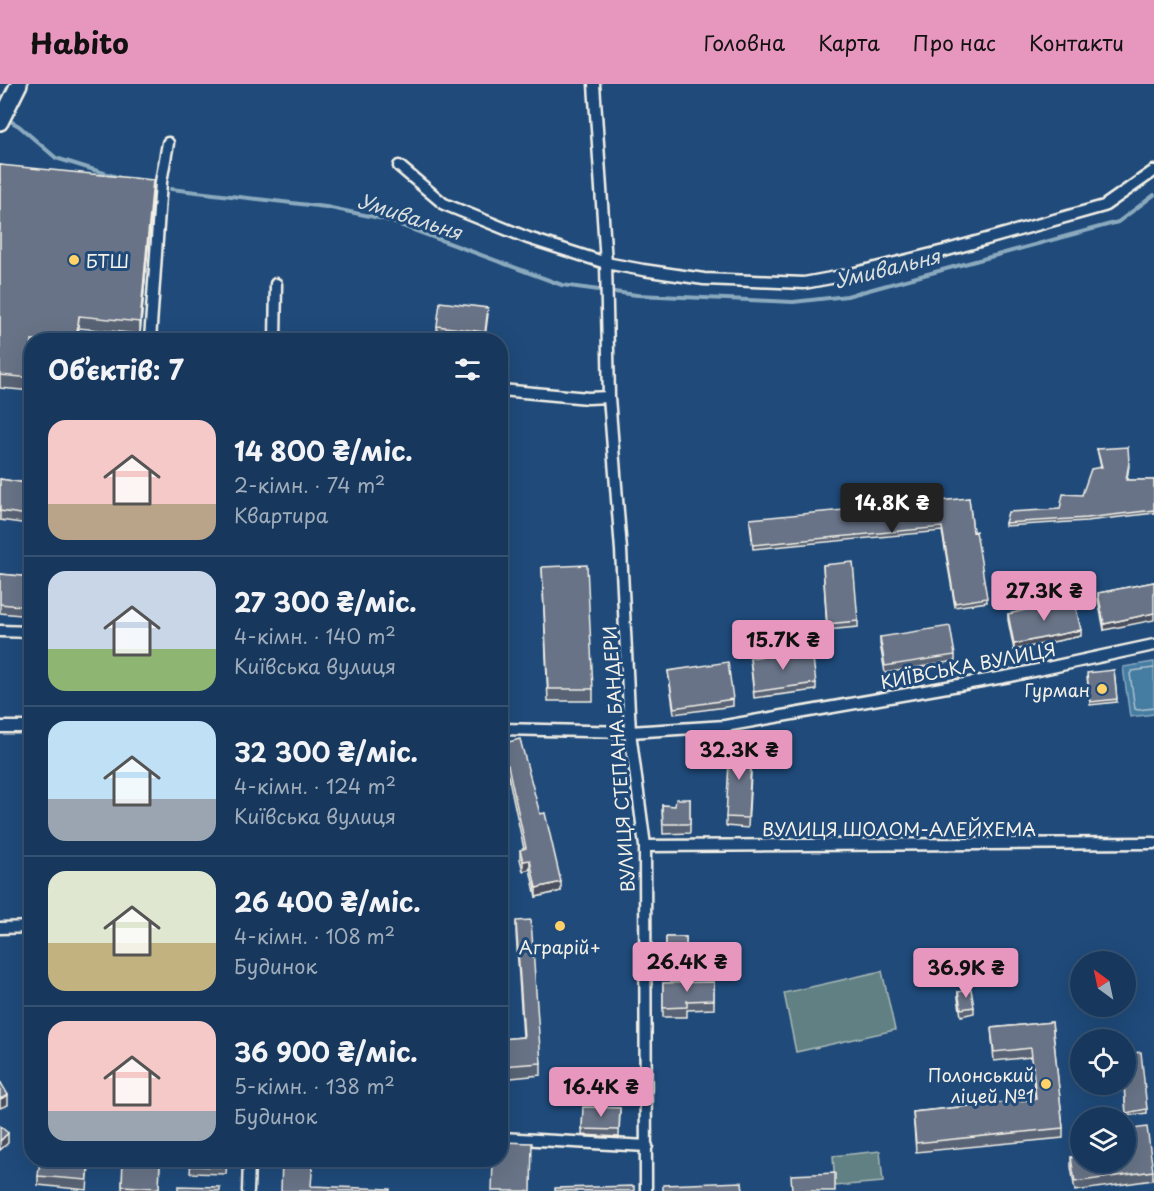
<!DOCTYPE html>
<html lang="uk">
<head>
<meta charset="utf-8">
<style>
	:root { --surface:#17385c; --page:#203f62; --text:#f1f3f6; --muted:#9eacbb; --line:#365272; --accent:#e797bd }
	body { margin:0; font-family:"Playpen Sans",sans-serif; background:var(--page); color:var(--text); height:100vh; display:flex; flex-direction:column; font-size:22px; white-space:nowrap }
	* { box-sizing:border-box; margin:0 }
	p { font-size:20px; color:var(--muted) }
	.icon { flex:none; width:33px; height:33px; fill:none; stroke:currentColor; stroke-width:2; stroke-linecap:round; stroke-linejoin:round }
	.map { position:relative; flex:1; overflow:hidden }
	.details { position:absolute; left:24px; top:249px; width:484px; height:834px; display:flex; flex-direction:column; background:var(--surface); border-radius:24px; box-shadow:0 6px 24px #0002,0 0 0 2px var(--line) }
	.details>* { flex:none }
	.needle { width:39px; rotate:327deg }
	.fabs { position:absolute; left:1070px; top:867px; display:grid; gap:12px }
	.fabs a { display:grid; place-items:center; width:66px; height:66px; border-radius:50%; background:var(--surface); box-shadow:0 6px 24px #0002,0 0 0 2px var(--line); font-size:30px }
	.price { position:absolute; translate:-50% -51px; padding:0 14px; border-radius:6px; background:var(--accent); color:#111; font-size:20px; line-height:39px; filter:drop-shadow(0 2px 3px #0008) }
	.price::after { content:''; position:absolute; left:50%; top:36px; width:18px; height:14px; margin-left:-9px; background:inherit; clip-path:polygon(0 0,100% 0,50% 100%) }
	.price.current { background:#222; color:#fff }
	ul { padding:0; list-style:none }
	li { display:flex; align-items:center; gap:18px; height:150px; padding:0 24px }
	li+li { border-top:2px solid var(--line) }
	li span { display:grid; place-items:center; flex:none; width:168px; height:120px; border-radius:18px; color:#555 }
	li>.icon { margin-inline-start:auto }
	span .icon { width:72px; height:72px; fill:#fffc; stroke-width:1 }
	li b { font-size:26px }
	h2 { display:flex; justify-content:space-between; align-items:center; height:72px; padding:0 24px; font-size:26px }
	header { display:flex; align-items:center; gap:36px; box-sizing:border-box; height:84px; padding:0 30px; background:var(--accent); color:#111 }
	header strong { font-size:28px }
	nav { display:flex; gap:33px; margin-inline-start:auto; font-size:21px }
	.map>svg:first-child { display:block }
	.green { fill:#608084; stroke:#aab8b6; stroke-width:1.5 }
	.water { fill:#457ba2; stroke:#8baabe; stroke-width:1.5 }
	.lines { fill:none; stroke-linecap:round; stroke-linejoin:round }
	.shore { stroke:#aec2cc; stroke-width:1.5 }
	.stream { stroke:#8baabe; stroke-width:4 }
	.minor-casing { stroke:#f4f1e8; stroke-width:15 }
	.secondary-casing { stroke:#f4f1e8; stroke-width:20 }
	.minor { stroke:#1f4a7a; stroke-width:10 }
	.secondary { stroke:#1f4a7a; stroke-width:15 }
	.wall { fill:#596374; stroke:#f4f1e8; stroke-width:1.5 }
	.shaded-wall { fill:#49505e; stroke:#f4f1e8; stroke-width:1.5 }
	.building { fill:#687387; stroke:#f4f1e8; stroke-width:1.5 }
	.poi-dot { fill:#ffd166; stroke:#1f4a7a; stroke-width:2 }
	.labels { text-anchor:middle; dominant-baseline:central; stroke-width:6; stroke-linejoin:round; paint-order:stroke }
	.poi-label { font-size:18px; fill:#f4f1e8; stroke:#1f4a7a; text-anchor:end }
	.street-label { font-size:18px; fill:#f4f1e8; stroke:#1f4a7a }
	.water-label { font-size:20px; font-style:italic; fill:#dadfde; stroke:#1f4a7a }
</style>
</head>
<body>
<header>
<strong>Habito</strong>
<nav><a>Головна</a><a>Карта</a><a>Про нас</a><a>Контакти</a></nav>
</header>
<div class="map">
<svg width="1154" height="1107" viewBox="0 0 1154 1107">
	<rect width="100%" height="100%" fill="#1f4a7a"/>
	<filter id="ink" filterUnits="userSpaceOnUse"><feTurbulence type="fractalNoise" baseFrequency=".0167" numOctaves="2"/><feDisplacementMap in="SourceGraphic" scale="12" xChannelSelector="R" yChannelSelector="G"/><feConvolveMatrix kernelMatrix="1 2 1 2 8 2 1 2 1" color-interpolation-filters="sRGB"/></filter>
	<g filter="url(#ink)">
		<path class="green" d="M882 887 895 946 796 968 784 909Z
			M880 1067 883 1098 835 1102 833 1072Z"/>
		<path class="water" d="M1154 578V630L1130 633 1123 583Z"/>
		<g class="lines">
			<path class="shore" d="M1154 584 1132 587 1130 590 1135 625 1138 626 1154 624"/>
			<path class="stream" d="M12 38 19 42 56 74 120 94
				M171 105 326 123 384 135 562 201 599 206
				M614 208 637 211 793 218 847 212 1118 138 1154 111"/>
			<g class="minor-casing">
				<path id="minor" d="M594 0 606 179 609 313 621 466 630 648 645 762 646 1107
					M399 82 444 120 528 154 606 179 643 186 704 195 804 199 847 191 944 167 1104 122 1154 87
					M150 256 161 98 168 59
					M275 256 276 200
					M501 306 588 314 609 313
					M0 547 32 548
					M0 643H32
					M501 645 630 648 725 642 1010 592 1154 561
					M645 762 1154 759
					M0 844 32 843
					M501 1054 647 1062
					M248 1107 249 1076"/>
			</g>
			<g class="secondary-casing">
				<path id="secondary" d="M0 38 19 0"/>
			</g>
			<use href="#minor" class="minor"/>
			<use href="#secondary" class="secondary"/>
		</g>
		<path class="wall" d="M0 81 153 108 140 250 79 244 77 256H32V307L0 304Z
			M488 230 485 254 437 249V242Z
			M1097 365 1129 382 1127 396H1154V429L1087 437 1005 442V439L1060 425 1082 411 1101 383Z
			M0 395 32 400 28 440 0 436Z
			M969 414 973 448 987 514V518L955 523 942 447 753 465 750 439Z
			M823 481 858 537V543L827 546Z
			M542 483 593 605V617H548Z
			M0 490 32 493 31 532 0 529Z
			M1154 498 1104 546 1098 516V509Z
			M1008 530 1081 552 1014 566 1008 536Z
			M880 553 955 571V577L885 589 880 560Z
			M750 574 816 599V606L754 614Z
			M1114 586 1117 618 1090 621 1087 592Z
			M668 587 733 615V622L674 630Z
			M501 660 561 807 536 813 530 785 523 787 520 775V766L524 765 508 691H501Z
			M752 671 748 744 726 742V733Z
			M690 715V749L663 750 662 721 675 722Z
			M501 753 503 754V803H501Z
			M516 837 541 979V991L501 995V955L523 953 516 849Z
			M666 853H686V878H666Z
			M714 898V925L687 926V933H663V899Z
			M958 908 974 923V929L961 932 958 914Z
			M1052 938 1063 1044V1054L916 1068 913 1028 1035 1015 1031 973 994 977 991 944Z
			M1124 1000 1147 1025V1029L1126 1032Z
			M583 1023 620 1024 619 1053 582 1051Z
			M1071 1073 1125 1078 1153 1087V1096L1075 1107 1071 1083Z
			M123 1076H160L159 1107H122Z
			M191 1076H227L226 1090 190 1089Z
			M89 1081 87 1106 38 1101V1092Z"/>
		<path class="shaded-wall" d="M153 96V108L140 250V238Z
			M79 232 77 256H76Z
			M32 412V421L28 440V431Z
			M1154 529V536L1104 546V540Z
			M1081 546V552L1014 566V560Z
			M530 776V785L523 787V777Z
			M561 798V807L536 813V804Z
			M8 1011V1021L0 1024V1015Z
			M8 1049V1059L0 1066V1057Z"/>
		<path class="building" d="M0 81 153 96 140 238 79 232 76 256H32V294L0 291Z
			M440 218 488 224 485 248 437 242Z
			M501 311H503L501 325Z
			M1128 363 1129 379 1126 396H1154V426L1087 434 1005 439 1008 428 1060 425 1063 410 1082 411 1091 385 1102 383 1097 365Z
			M0 395 32 400V412L28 431 0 427Z
			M969 414 973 448 976 447 987 514 955 519 942 443 753 461 750 435Z
			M853 478 858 537 827 540 823 481Z
			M587 481 593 605H548L542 483Z
			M0 490 32 493 31 523 0 520Z
			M1154 498V529L1104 540 1098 509Z
			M1074 515 1081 546 1014 560 1008 530Z
			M950 542 955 571 885 582 880 553Z
			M812 566 816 599 754 608 750 574Z
			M728 578 733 615 674 624 668 587Z
			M1114 586 1117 615 1090 618 1087 589Z
			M520 655 540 730 545 729 561 798 536 804 530 776 523 777 520 766 526 764 508 681 501 682V660Z
			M730 660 752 662 748 734 726 733Z
			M676 715H690V740H663L662 721 675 722Z
			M501 753 503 754V797H501Z
			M531 836 541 979 501 982V955L524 953 516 837Z
			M666 853H686V872H666Z
			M714 898V916L687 917V923L663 924V899Z
			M971 905 974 923 961 925 958 908Z
			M1052 938 1063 1044 916 1059 913 1028 1036 1015 1031 964 994 968 991 944Z
			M1141 968 1147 1025 1126 1029 1124 1000H1125V970Z
			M0 997 8 1011 0 1015Z
			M583 1023 620 1024 619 1046 582 1045Z
			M0 1042 8 1049 0 1057Z
			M1147 1043 1153 1087 1075 1098 1071 1073 1080 1072V1078H1125V1046Z
			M501 1058 532 1059 531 1107H492L493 1076H501Z
			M40 1076H89L87 1096 38 1092Z
			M123 1076H160L159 1104 122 1102Z
			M191 1076H227L226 1083 190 1082Z
			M282 1076H313L311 1102 390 1105V1107H281Z
			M835 1089V1107H792L791 1091Z
			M742 1098 743 1107H663V1101Z
			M178 1102 220 1103V1107H178Z
			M634 1102V1107H555V1104Z"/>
	</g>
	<g class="poi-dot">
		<circle cx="74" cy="176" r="6"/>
		<circle cx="1102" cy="605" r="6"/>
		<circle cx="560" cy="842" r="6"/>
		<circle cx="1046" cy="1000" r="6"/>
	</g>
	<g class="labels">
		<g class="poi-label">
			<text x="86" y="176" text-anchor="start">БТШ</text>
			<text x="1090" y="605">Гурман</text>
			<text x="560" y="862" text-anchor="middle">Аграрій+</text>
			<text x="1034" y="990">Полонський<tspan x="1034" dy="21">ліцей №1</tspan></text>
		</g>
		<g class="street-label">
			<text transform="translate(968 581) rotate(-11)">КИЇВСЬКА ВУЛИЦЯ</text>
			<text transform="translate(618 675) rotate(-94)">ВУЛИЦЯ СТЕПАНА БАНДЕРИ</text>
			<text x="899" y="744">ВУЛИЦЯ ШОЛОМ-АЛЕЙХЕМА</text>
		</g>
		<g class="water-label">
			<text transform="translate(410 132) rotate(18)">Умивальня</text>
			<text transform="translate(887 184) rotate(-14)">Умивальня</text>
		</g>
	</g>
</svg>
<div class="fabs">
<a><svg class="needle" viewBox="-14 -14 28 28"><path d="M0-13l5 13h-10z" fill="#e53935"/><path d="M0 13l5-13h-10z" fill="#9eacbb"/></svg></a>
<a><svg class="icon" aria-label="locate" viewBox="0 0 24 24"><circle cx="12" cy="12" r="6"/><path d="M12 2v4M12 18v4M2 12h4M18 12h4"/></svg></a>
<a><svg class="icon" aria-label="layers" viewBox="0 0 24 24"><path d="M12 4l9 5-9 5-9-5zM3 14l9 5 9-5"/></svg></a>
</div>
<b class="price current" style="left:892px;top:450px">14.8K ₴</b>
<b class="price" style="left:1044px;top:538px">27.3K ₴</b>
<b class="price" style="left:783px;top:587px">15.7K ₴</b>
<b class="price" style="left:739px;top:697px">32.3K ₴</b>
<b class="price" style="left:687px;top:909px">26.4K ₴</b>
<b class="price" style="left:966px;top:915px">36.9K ₴</b>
<b class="price" style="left:601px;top:1034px">16.4K ₴</b>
<section class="details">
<h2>Об’єктів: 7<svg class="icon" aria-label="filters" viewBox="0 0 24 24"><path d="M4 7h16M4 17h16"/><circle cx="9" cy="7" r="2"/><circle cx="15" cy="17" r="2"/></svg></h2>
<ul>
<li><span style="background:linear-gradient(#f6c9c9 70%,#b9a48a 0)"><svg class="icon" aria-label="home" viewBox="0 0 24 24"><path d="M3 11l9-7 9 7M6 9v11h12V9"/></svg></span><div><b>14 800 ₴/міс.</b><p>2-кімн. · 74 m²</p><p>Квартира</p></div></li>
<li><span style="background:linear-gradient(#c9d6e8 65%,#8fb573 0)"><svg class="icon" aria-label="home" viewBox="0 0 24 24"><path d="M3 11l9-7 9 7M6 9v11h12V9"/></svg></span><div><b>27 300 ₴/міс.</b><p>4-кімн. · 140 m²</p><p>Київська вулиця</p></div></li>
<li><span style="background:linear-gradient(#bfe0f5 65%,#9aa5b1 0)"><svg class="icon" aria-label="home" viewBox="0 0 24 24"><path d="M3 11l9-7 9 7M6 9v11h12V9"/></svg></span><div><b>32 300 ₴/міс.</b><p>4-кімн. · 124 m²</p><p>Київська вулиця</p></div></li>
<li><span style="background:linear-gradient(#dfe7d0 60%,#c2b280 0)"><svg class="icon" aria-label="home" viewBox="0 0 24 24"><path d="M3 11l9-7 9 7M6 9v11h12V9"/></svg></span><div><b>26 400 ₴/міс.</b><p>4-кімн. · 108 m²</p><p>Будинок</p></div></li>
<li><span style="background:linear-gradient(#f6c9c9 75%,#9aa5b1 0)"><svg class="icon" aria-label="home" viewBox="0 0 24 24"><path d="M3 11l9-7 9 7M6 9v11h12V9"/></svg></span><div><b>36 900 ₴/міс.</b><p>5-кімн. · 138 m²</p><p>Будинок</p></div></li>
</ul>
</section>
</div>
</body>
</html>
